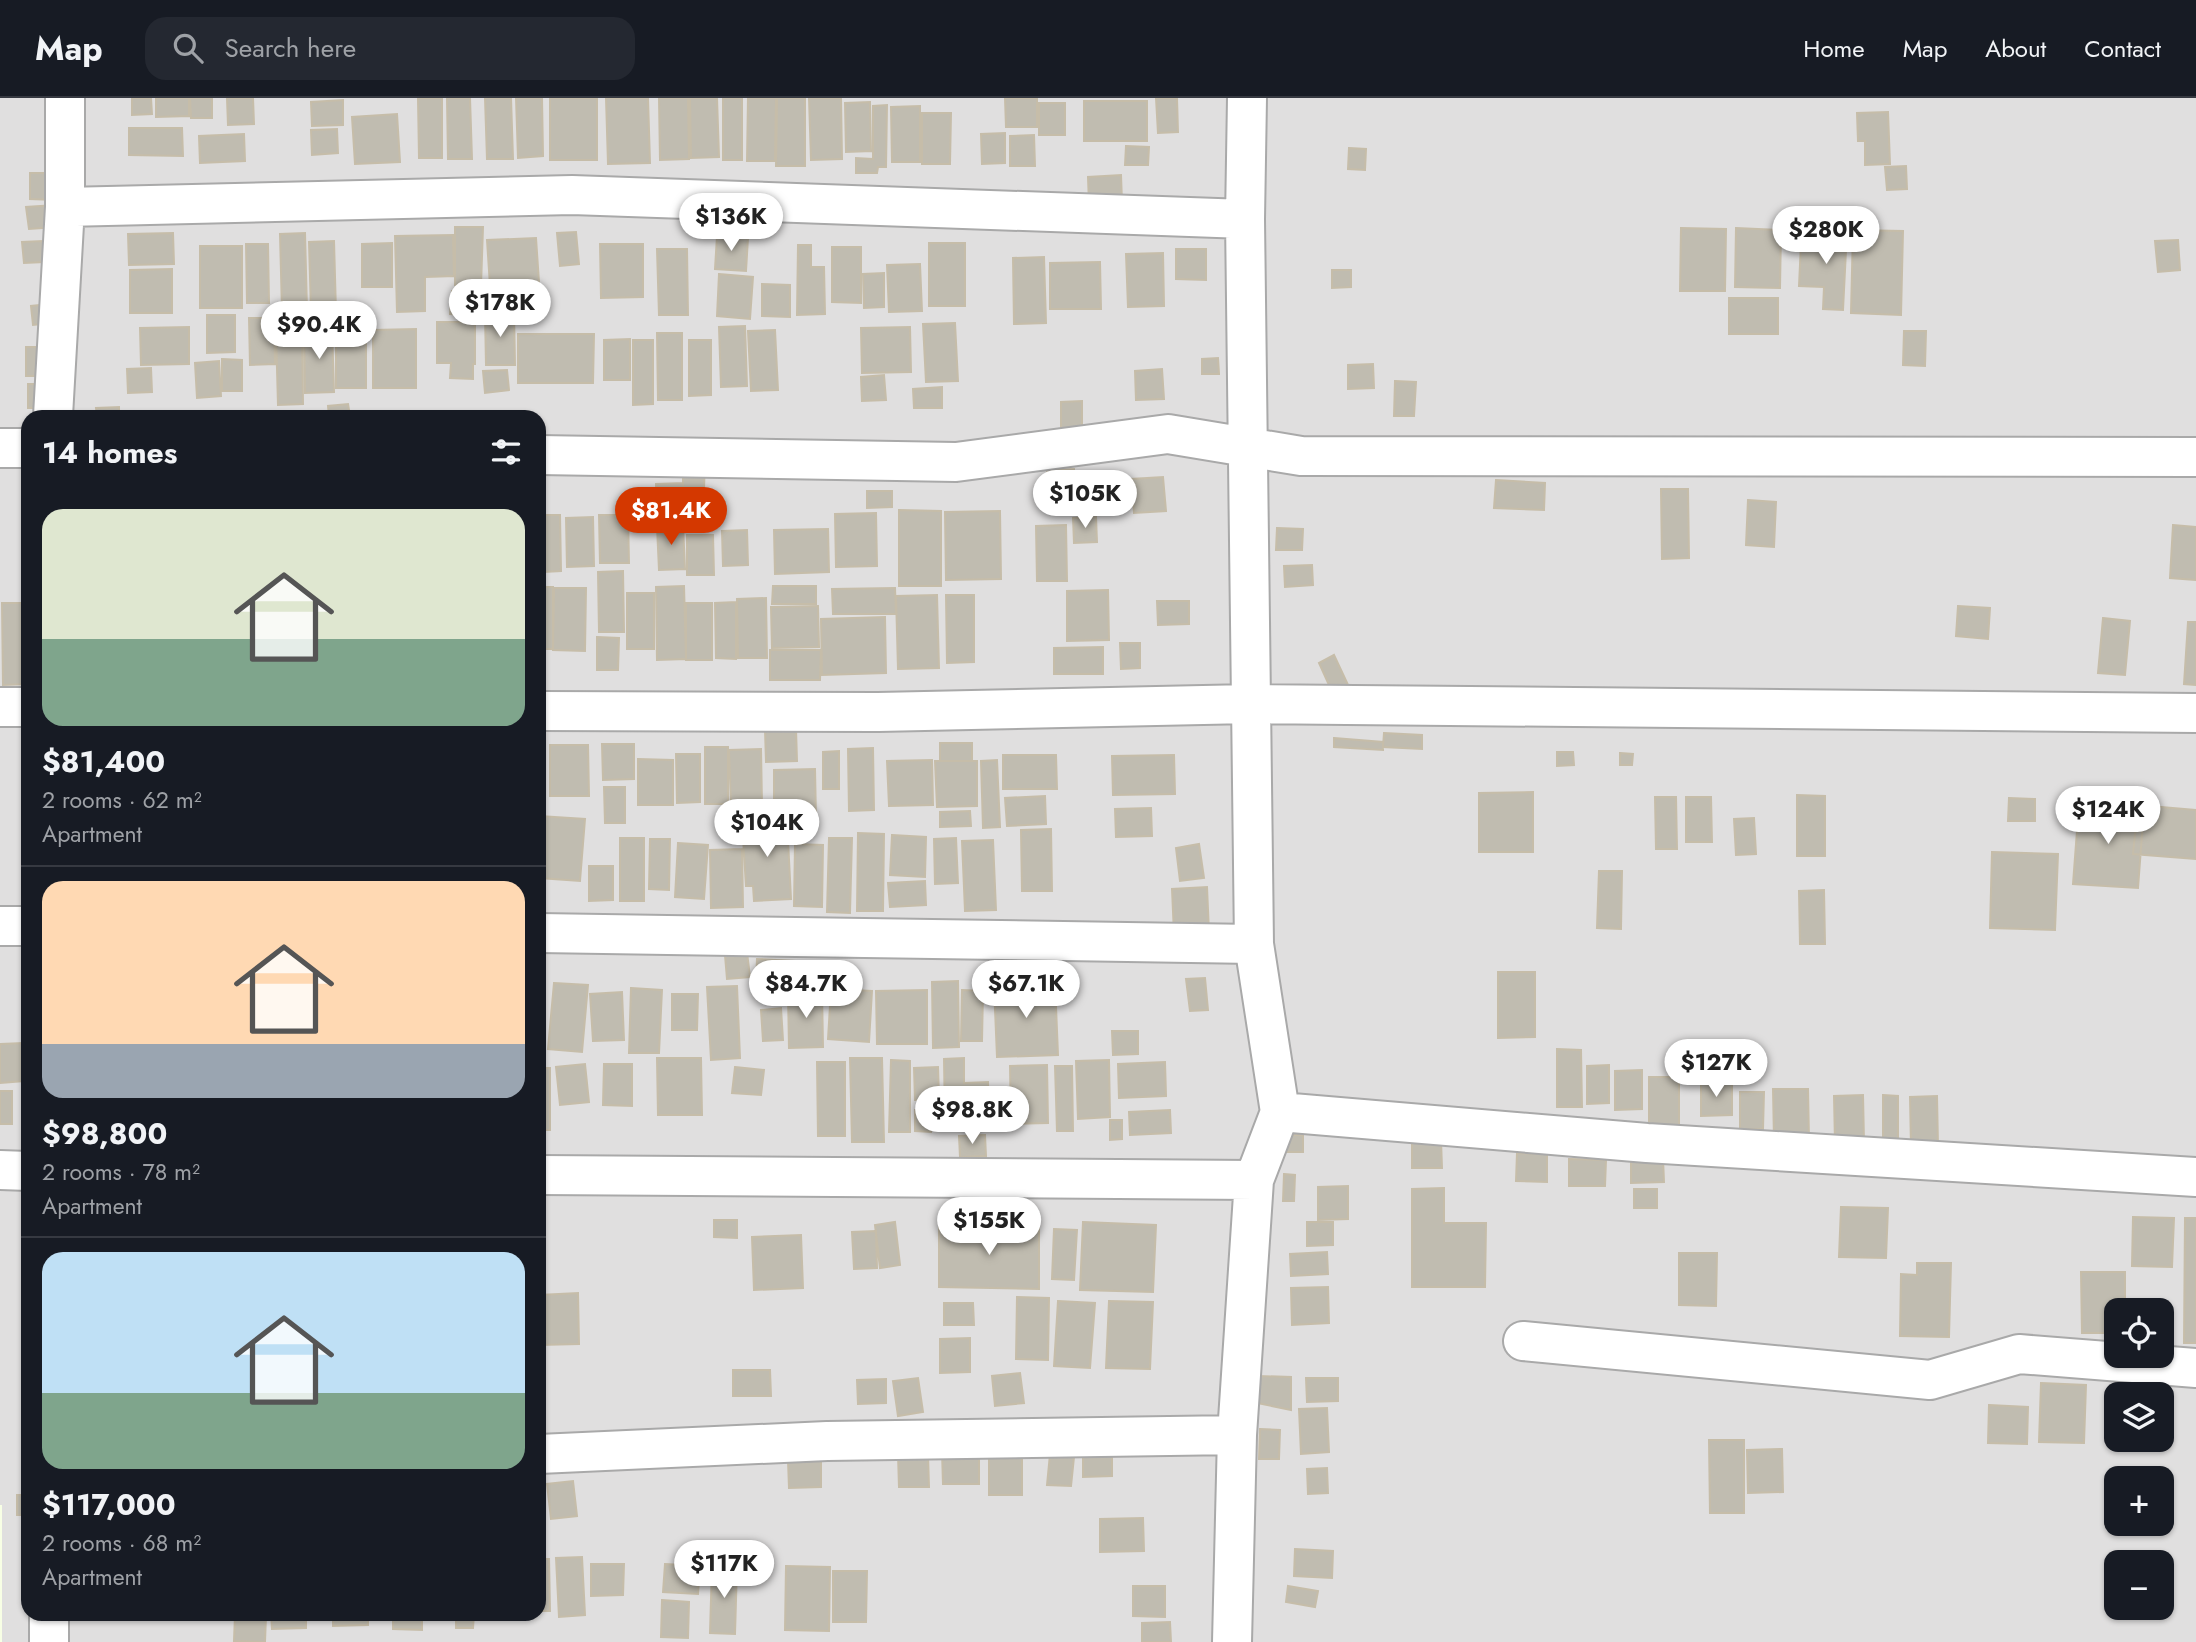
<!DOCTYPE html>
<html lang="en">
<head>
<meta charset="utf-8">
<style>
	:root { --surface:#171b24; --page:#242831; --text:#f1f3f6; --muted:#9ea1a6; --line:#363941; --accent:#d43800 }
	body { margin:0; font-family:Jost,sans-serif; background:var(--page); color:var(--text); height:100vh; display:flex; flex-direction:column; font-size:26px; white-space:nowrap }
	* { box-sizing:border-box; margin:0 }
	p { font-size:23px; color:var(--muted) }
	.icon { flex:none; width:38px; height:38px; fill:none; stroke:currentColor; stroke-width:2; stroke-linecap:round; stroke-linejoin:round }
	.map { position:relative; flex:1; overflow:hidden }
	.side { position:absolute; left:21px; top:312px; width:525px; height:1211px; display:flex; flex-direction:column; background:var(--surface); border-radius:21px; box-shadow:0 2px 5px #0004 }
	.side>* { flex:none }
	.buttons { position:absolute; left:2104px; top:1200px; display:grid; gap:14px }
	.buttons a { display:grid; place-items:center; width:70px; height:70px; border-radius:14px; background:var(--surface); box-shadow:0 2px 5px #0004; font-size:35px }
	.price { position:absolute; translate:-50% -60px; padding:0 16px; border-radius:24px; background:#fff; color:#222; font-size:23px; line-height:46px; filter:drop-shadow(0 2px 4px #0008) }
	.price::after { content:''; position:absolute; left:50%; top:42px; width:21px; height:16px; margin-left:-10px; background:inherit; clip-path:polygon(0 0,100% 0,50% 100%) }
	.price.selected { background:var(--accent); color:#fff }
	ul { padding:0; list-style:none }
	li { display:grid; align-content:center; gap:14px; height:371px; padding:0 21px }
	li+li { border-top:2px solid var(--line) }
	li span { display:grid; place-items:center; height:217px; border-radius:21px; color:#555 }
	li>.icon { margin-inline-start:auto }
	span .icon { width:126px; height:126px; fill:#fffc; stroke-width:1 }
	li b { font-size:30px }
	h2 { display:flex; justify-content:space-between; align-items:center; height:84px; padding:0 21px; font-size:30px }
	header { display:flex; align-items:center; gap:42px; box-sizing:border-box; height:98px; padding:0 35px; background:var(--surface); border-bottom:2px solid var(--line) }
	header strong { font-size:33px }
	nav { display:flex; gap:38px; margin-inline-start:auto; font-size:24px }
	.search { width:490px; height:63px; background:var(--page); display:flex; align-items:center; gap:18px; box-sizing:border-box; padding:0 24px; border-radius:21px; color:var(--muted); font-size:26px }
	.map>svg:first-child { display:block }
	.residential { fill:#e0dfdf; fill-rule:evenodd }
	.education { fill:#f8ffe5 }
	.building { fill:#c0bcb0; stroke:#c6bda9; stroke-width:2 }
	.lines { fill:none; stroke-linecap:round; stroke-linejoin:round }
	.minor-casing { stroke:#a9a9a9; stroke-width:42 }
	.minor { stroke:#fff; stroke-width:38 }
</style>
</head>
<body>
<header>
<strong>Map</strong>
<div class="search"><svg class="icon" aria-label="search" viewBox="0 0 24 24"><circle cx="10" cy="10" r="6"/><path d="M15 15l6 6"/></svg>Search here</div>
<nav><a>Home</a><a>Map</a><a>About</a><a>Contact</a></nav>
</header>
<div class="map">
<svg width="2196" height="1544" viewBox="0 0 2196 1544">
	<rect width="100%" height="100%" fill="#f3f2e8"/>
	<path class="residential" d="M0 0H2196V1544H0ZM28 318H539V1516H28ZM2116 1213H2161V1258H2116ZM2116 1297H2161V1342H2116ZM2116 1381H2161V1426H2116ZM2116 1465H2161V1510H2116Z"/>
	<path class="education" d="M0 1407H2V1544H0Z"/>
	<path class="building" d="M132 0H151L152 16 132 17Z
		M156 0H189V18L156 19Z
		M190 0H212V20H191Z
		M227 0H253L254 26 228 27Z
		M418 0H442V60H419Z
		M447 0H470L472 61H448Z
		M485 0H511L513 61H487Z
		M516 0H542L543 58 518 60Z
		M550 0H597V62H550Z
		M606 0H648L650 65 608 66Z
		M659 0H688L689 61 660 62Z
		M690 0H717L719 59 691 60Z
		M723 0H742V62H723Z
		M748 0H776L775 63H747Z
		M777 0H805V68H776Z
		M809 0H841L842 61 811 62Z
		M1005 0H1037V29H1006Z
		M1156 0H1177L1178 34 1158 35Z
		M343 2V27L312 28 311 4Z
		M1084 3H1147V43H1084Z
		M870 4 871 53 846 54 845 5Z
		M1039 5H1065V37H1039Z
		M887 7 886 69H878L877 75H856V60L873 61V8Z
		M920 8V64H892L891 9Z
		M1888 14 1890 66 1865 67V43H1858L1857 15Z
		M922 15H951L950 66H922Z
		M397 16 400 64 355 66 352 19Z
		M129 30H182L183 58 129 57Z
		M337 31 338 55 312 57 311 32Z
		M1005 35V65L982 66 981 36Z
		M244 36 245 63 200 65 199 38Z
		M1034 37 1035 68H1010V38Z
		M1126 48 1149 49 1148 67H1125Z
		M1349 50 1366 51 1365 72 1348 71Z
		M1906 68 1907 91 1887 92 1885 69Z
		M30 75H55V102L30 101Z
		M1121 77 1122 104 1089 106 1088 79Z
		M55 107 57 129 29 131 26 109Z
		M455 129H483L481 188 455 187Z
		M1681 130 1726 131 1725 193H1680Z
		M1736 130 1781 132 1780 190 1735 189Z
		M1818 131 1847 132 1843 212 1823 211 1824 189 1799 188 1801 145H1817Z
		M1853 132 1903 133 1901 217 1851 215Z
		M576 134 579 166 560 168 557 135Z
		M173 135 174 166 129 167 128 136Z
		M305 135 307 212 282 213 280 136Z
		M453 137 454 178 425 179V213L397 214 395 138Z
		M717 138 748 140 746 173 715 171Z
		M536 140 540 199 491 203 487 142Z
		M2178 142 2180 172 2158 174 2155 143Z
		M43 143 44 164 24 165 22 144Z
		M334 143 336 214H311L309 144Z
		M392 145V189H362V146Z
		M929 145H965V208H929Z
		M246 146H268L269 205H247Z
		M600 146H643V199L601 200Z
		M798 147H811V169H824L825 216 797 217Z
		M200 148H242V210H200Z
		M832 149H861V205L832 204Z
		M657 151H687L688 217H659Z
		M1176 151H1206V182L1176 181Z
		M1163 155 1164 208 1128 209 1126 156Z
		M1044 159 1046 225 1014 226 1013 160Z
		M1100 164 1101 211H1050V165Z
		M920 166 922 213 889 214 887 167Z
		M172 171V215H130V172Z
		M1332 172H1351V189L1332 190Z
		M884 175V209L864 210 863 176Z
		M719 176 753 179 750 221 717 218Z
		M762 186 790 187V219L762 218Z
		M452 193 482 195 480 218 450 216Z
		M1729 200H1778V236H1729Z
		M49 206 51 225 33 227 31 208Z
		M485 215H514L515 267H486Z
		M207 217H235V254L207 255Z
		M249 220H274L275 266 250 267Z
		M437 224H475V266H473V281L450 280 451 265H437Z
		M955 225 958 283 926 284 923 226Z
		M745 228 747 288 721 289 719 229Z
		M189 229V266L141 267 140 230Z
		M910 229 911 274 862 275 861 230Z
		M332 230 334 294 305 295 304 231Z
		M416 231V290H373V232Z
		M775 232 778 292 751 293 748 233Z
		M302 233 303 306 278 307 276 234Z
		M1904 233H1926L1925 268 1903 267Z
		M657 235H682V302H658Z
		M518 236H594L593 285H518Z
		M336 237H366V290H336Z
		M630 241V282H604V242Z
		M633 242H653V306L633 307Z
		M689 242H711V297L689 298Z
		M26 249H47L46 278H26Z
		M1218 260 1219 276H1202V261Z
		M222 261 242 262V293H222Z
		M219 263 221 298 197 300 195 265Z
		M1373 266 1374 290 1348 291V267Z
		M151 270 152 294 128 295 127 271Z
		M1162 271 1164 301 1136 302 1135 273Z
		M507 272 509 292 485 295 483 273Z
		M884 277 886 302 862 303 861 279Z
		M1395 283 1416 284 1414 318H1394Z
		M28 286H48V310H28Z
		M942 289V310H914L913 291Z
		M1082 303V334H1061V304Z
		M348 306 350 318H329L328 308Z
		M119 309V318H97L96 310Z
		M683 363 705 364 704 390H683Z
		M1074 371 1075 393 1048 394 1047 372Z
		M1163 379 1166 413 1134 415 1131 381Z
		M1496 382 1545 385 1544 412 1494 410Z
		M683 385 685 425 657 426 656 386Z
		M1081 387H1102V412H1081Z
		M1661 391H1688L1689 460 1662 461Z
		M867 393H892V409L867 410Z
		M1748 402 1776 404 1774 449 1746 447Z
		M899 412 941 413V488H899Z
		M1000 413 1001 481 946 482 945 414Z
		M876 415 877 468 836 469 835 416Z
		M543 417H560L561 473 544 474Z
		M599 417H628L629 465H600Z
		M593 419 594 468 567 469 566 420Z
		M1096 419 1097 444 1074 445 1073 420Z
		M683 427 685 471 659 472 657 428Z
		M1066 427 1067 483H1037L1036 428Z
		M2173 427 2196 429V482L2170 480Z
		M1277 430 1303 431 1302 452H1276Z
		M828 431 829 474 775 476 774 432Z
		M747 432 748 467 723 468 722 433Z
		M687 437H713L714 477H687Z
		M1312 467 1313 487 1285 489 1284 468Z
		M623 473 624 534H599L598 474Z
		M684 488 686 561 657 562 656 489Z
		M773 488H816V506H772Z
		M539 489H553V551H539Z
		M554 490H586L585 553 553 552Z
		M895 490 896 516H833L832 491Z
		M1108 492 1109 542 1067 543V493Z
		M627 495H654V551H627Z
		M937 497 939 570 898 571 896 498Z
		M946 497H974V564L947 565Z
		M766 500 767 560H738L737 501Z
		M1157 503H1189V526L1158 527Z
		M736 504V561L716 560 715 505Z
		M2 505H28V586L3 587Z
		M686 505H712V562H686Z
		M818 508 819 549 772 550 771 509Z
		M1958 508 1990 510 1988 541 1956 538Z
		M885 519 886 575 822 577 821 521Z
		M2103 520 2130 523 2125 577 2098 575Z
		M2188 524H2196V587L2184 586Z
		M597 539 619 540 618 572H597Z
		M1120 545H1140V570L1121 571Z
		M1103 549V576H1054V550Z
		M770 552H821L820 582H770Z
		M1334 557 1349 589 1333 596 1319 565Z
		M796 631 797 663 766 664 765 632Z
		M1384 635 1422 637V651L1383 649Z
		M1334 640 1383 644V652L1334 649Z
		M940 645H972V663H940Z
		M602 646H634V681L603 682Z
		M550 647H588L589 698H550Z
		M705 649H728V706H705Z
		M873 650 874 712 849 713 848 651Z
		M761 651 762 707 731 708 729 652Z
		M839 653V691H823V654Z
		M1557 654H1573L1574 667 1557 668Z
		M1620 655 1633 656 1632 667H1620Z
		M676 656H700V704L677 705Z
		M1003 657H1056L1057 691H1003Z
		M1174 657 1175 696 1113 697 1112 658Z
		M539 661H543L544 715H539Z
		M638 661 673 662V707H638Z
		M932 662 933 707 889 708 887 663Z
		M997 662 1000 729 983 730 981 663Z
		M935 663H977V708L937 709Z
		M815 671 816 720 774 721V672Z
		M604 689H625V725H605Z
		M1533 694V754H1479V695Z
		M1797 697 1825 698V758H1797Z
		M1045 698 1046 726 1007 728 1005 700Z
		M1655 699H1676L1677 751H1656Z
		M1686 699H1711L1712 744H1686Z
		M2009 700 2035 701V723H2008Z
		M2079 706 2144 710 2138 790 2073 786Z
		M2138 707 2196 712V761L2133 756Z
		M1151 710 1152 738 1116 739 1115 711Z
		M970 713 971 728 940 729V714Z
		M539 718 585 721 580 783 539 780Z
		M1754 720 1756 756 1736 757 1734 721Z
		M787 722 791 801 754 803 753 788H746L742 724Z
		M1051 731 1052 793H1022L1021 732Z
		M858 735 884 736 883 813H857Z
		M892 737 926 739 925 779 890 777Z
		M620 740H644V803H620Z
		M829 740H852L850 815 827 814Z
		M956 740 958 785 935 786 934 741Z
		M650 741H670L669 792 649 791Z
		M993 742 996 812 965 813 962 743Z
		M678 745 708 747 704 801 675 799Z
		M795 746 823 747 822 809 794 808Z
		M1199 746 1204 780 1180 783 1176 750Z
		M742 751 743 809 711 810 710 752Z
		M1992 754 2058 756 2055 832 1990 830Z
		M589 768H613V802L589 803Z
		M1599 773H1622L1621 831 1597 830Z
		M925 783 926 807 890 809 888 785Z
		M1207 789 1209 834 1174 836 1172 791Z
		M1824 792 1825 846H1800L1799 793Z
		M747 854 750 879 727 881 725 857Z
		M757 861 795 863 794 886 756 884Z
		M1498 874H1535V939L1498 940Z
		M1205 880 1208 912 1190 913 1186 881Z
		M958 883 959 949 933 950 932 884Z
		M1055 884 1058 957 997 959 994 887Z
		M554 885 588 887 582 954 548 951Z
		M539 887H545L542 948 539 947Z
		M737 888 740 960 711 962 707 889Z
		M631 890 662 892 659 955H629Z
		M831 891 872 893 869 944 828 941Z
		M927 892V946H877L876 893Z
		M962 892 983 893 982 943H961Z
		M822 893 823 949 789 950 788 894Z
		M622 894 624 942 593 943 590 896Z
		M672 896H698L697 932H672Z
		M781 910 783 942 763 943 761 912Z
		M1112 933H1138V956L1113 957Z
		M23 945 24 983 0 985V946Z
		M1557 951 1581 952 1582 1009H1557Z
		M657 960H701L702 1017H658Z
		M850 960H882L884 1044H852Z
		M964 960V985L988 984 989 1023 945 1024 944 961Z
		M891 962 910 963V1034H889Z
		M1109 962 1110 1019 1078 1021 1076 963Z
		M817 964H845V1038H818Z
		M1165 964 1166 998 1119 1000 1118 966Z
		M585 966 589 1004 560 1007 556 969Z
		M604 966H632V1008L603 1007Z
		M1047 967 1048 1025 1011 1026 1010 968Z
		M1609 967V1005L1587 1006V968Z
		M1055 968H1072L1073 1033H1057Z
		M735 969 764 972 761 997 732 995Z
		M938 969 939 1001 915 1002 914 970Z
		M539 970H550V1032H539Z
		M1642 972V1011L1615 1012V973Z
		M1649 979H1679V1027H1649Z
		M1701 985H1732V1017L1701 1018Z
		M1773 991H1808L1809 1042H1774Z
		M0 993H12V1026H0Z
		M1740 994H1764L1763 1031H1740Z
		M1863 997 1864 1044 1835 1045 1834 998Z
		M1883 997 1898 998V1045H1883Z
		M1937 998 1938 1048 1911 1049 1910 999Z
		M915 1012 932 1013 931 1034 915 1033Z
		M1170 1012 1171 1035 1130 1037 1129 1014Z
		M1110 1022H1122V1041L1110 1042Z
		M985 1037 986 1058 960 1059 959 1038Z
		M1286 1037H1303V1054H1285Z
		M1441 1042 1442 1070H1412V1043Z
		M1517 1055 1547 1056V1084L1516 1083Z
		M1663 1060 1664 1084 1631 1085V1061Z
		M1569 1061 1606 1062 1605 1088H1569Z
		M1284 1076 1295 1077 1294 1103H1283Z
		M1348 1088V1121L1318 1122V1089Z
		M1444 1090V1125H1486L1485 1189H1412V1091Z
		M1634 1091H1657V1110H1634Z
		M1841 1109 1888 1110 1886 1160 1839 1159Z
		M2133 1119 2174 1120 2172 1169 2132 1168Z
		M2185 1120H2196V1245H2184Z
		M714 1122H737V1140L714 1139Z
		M895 1124 900 1167 880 1170 875 1127Z
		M1083 1124 1156 1127 1153 1194 1080 1192Z
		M1307 1124H1333V1147L1307 1148Z
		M939 1127 1039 1128V1191L939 1189Z
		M1054 1131 1077 1132 1074 1182 1052 1181Z
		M876 1133 877 1170 854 1171 852 1134Z
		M801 1137 803 1190 754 1192 752 1139Z
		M1327 1154 1328 1176 1291 1178 1290 1156Z
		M1679 1155H1717L1716 1208 1679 1207Z
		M1917 1165H1951L1949 1239 1900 1238 1901 1176 1917 1177Z
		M2081 1174H2125V1213H2116V1235H2082Z
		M1328 1189 1329 1225 1292 1227 1291 1190Z
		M578 1195 579 1246 539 1247V1197Z
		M1017 1199 1049 1200 1048 1262 1016 1261Z
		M1058 1203 1095 1205 1090 1270 1054 1268Z
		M1109 1203 1153 1204 1150 1271 1106 1270Z
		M944 1205H973L974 1227H944Z
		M970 1240V1274L940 1275V1241Z
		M733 1272H770L771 1298H733Z
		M1020 1275 1024 1305 995 1308 992 1278Z
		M1258 1278 1291 1279V1312L1257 1305Z
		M918 1280 923 1314 898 1318 893 1283Z
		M1306 1280H1338V1303L1307 1304Z
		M886 1281V1305L858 1306 857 1282Z
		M2041 1285 2086 1287 2084 1345 2039 1344Z
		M1989 1307 2028 1309 2027 1346 1988 1345Z
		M1327 1310 1329 1354 1301 1356 1299 1311Z
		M1260 1331 1280 1332 1279 1361H1259Z
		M1709 1342H1744V1415H1710Z
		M1782 1351 1783 1394 1748 1395 1747 1352Z
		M989 1352H1022V1397H989Z
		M942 1354H979V1386H943Z
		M1112 1355V1378L1083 1379V1356Z
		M898 1356H928L929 1389H899Z
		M1050 1356 1074 1359 1071 1388 1047 1387Z
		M788 1362H821V1389L789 1390Z
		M1327 1370 1328 1395 1308 1396 1307 1371Z
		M573 1383 577 1418 551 1421 547 1386Z
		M539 1384H544L545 1435 539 1434Z
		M17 1397H28V1417H17Z
		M1143 1420 1144 1453 1100 1454V1421Z
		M1295 1451 1333 1453 1332 1480 1294 1478Z
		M582 1459 585 1517 559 1519 556 1460Z
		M539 1461H549L550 1513H539Z
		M591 1466H624L623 1497 591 1498Z
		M665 1466 700 1468 698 1496 663 1494Z
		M712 1468H737L735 1536 710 1535Z
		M786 1468 830 1469 829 1533 785 1532Z
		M833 1473H867L866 1524H833Z
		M1133 1488H1165V1519L1133 1518Z
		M1288 1488 1318 1493 1315 1509 1286 1504Z
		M662 1502 689 1504 688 1540 661 1539Z
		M108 1516H121V1521L108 1522Z
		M235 1516 266 1518 265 1544 234 1543Z
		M271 1516H306V1530L272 1531Z
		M333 1516H368V1527L333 1528Z
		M393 1516H422V1532L393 1531Z
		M456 1516H474L473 1530H456Z
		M1170 1524 1171 1544H1142V1525Z"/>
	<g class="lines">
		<g class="minor-casing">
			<path id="minor" d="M65 109 572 97 1245 121
				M53 318 65 109V0
				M0 350H28
				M539 357 956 364 1168 336 1301 358 2196 359
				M0 609H28
				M539 613 878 614 1250 606 2196 615
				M0 828H28
				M539 835 1254 846
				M1280 1014 1647 1045 2196 1079
				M0 1072 28 1073
				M539 1077 1254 1082
				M1523 1243 1930 1282 2019 1256 2196 1270
				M539 1356 827 1343 1237 1337
				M49 1544V1516
				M1232 1544 1237 1337 1254 1082 1280 1014 1254 846 1245 121 1247 0"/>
		</g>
		<use href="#minor" class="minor"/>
	</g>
</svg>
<div class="buttons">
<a><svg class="icon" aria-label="locate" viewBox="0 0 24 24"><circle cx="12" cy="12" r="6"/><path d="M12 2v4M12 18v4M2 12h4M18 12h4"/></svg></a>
<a><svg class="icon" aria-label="layers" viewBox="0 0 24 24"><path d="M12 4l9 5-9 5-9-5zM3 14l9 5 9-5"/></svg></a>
<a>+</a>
<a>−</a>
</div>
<b class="price" style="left:731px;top:155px">$136K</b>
<b class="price" style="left:1826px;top:168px">$280K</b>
<b class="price" style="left:500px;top:241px">$178K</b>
<b class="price" style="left:319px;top:263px">$90.4K</b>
<b class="price" style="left:1085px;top:432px">$105K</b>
<b class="price selected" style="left:671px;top:449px">$81.4K</b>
<b class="price" style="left:2108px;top:748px">$124K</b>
<b class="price" style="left:767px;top:761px">$104K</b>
<b class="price" style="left:806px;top:922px">$84.7K</b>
<b class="price" style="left:1026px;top:922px">$67.1K</b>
<b class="price" style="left:1716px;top:1001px">$127K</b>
<b class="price" style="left:972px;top:1048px">$98.8K</b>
<b class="price" style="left:989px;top:1159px">$155K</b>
<b class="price" style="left:724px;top:1502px">$117K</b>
<section class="side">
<h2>14 homes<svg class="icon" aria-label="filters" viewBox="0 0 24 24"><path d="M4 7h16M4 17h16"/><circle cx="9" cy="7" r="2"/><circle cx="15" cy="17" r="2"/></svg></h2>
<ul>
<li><span style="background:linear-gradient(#dfe7d0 60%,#7fa58c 0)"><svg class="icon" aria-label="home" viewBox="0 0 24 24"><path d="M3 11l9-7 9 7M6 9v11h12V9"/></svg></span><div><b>$81,400</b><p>2 rooms · 62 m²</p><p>Apartment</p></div></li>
<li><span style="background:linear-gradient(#ffd9b3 75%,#9aa5b1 0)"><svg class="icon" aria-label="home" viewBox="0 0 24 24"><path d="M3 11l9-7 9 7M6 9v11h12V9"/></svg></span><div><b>$98,800</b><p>2 rooms · 78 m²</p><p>Apartment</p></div></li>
<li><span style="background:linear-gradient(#bfe0f5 65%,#7fa58c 0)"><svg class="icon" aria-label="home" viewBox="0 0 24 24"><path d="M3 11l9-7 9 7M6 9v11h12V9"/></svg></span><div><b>$117,000</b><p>2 rooms · 68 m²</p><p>Apartment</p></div></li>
</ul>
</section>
</div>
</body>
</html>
